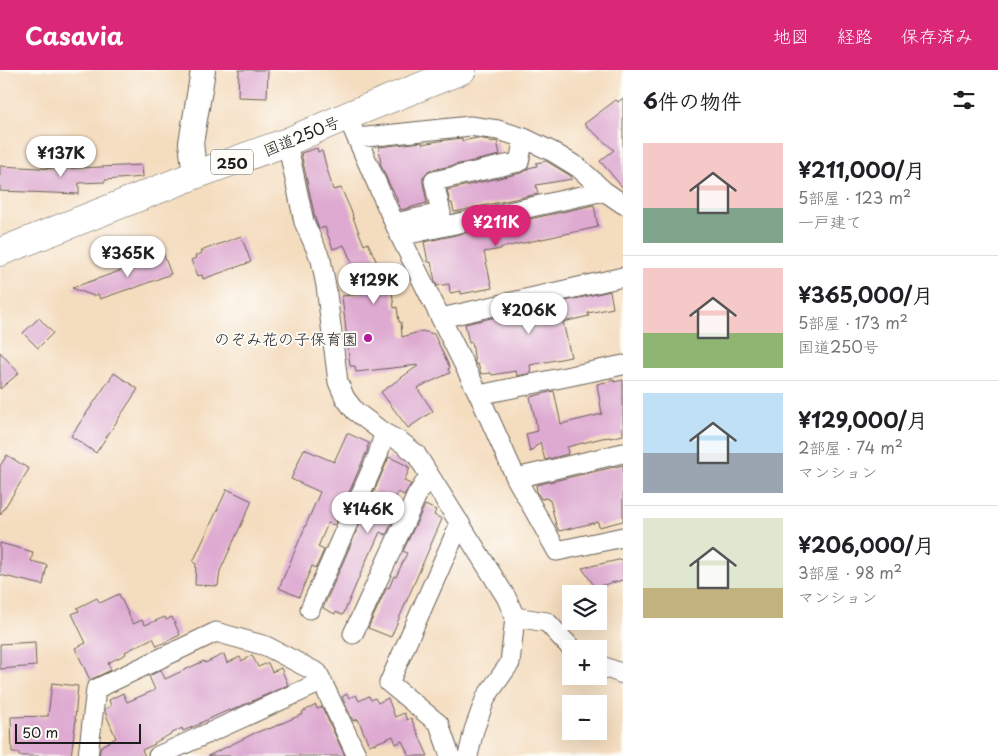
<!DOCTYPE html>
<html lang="ja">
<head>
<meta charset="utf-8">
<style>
	:root { --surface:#fff; --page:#f2f2f2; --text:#202124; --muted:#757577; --line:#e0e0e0; --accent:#db2777 }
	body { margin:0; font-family:"Playpen Sans","Klee One",sans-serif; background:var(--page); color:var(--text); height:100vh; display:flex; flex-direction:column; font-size:19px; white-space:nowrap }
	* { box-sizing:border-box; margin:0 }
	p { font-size:16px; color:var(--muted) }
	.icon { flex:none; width:28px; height:28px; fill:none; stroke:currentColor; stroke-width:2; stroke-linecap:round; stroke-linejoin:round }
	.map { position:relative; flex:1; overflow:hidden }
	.drawer { display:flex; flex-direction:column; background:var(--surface); width:375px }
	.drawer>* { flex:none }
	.fabs { position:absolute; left:562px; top:515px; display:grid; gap:10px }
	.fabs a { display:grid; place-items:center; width:45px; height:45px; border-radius:0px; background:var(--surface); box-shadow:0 5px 20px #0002; font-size:25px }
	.scale { position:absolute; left:15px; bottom:12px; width:126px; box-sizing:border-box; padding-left:5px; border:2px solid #1c1c1c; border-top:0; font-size:14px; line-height:18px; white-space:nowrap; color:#1c1c1c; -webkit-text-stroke:4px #fdfcf7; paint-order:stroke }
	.price { position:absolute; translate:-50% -42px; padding:0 11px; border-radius:18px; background:#fff; color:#222; font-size:16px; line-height:32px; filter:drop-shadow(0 1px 2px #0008) }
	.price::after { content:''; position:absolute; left:50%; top:30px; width:15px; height:11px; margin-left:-8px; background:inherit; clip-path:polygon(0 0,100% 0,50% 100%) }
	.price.active { background:var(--accent); color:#fff }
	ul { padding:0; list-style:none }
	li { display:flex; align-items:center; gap:15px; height:125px; padding:0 20px }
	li+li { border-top:1px solid var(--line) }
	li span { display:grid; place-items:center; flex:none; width:140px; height:100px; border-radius:0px; color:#555 }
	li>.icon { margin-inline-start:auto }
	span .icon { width:60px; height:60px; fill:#fffc; stroke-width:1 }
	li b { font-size:21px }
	h2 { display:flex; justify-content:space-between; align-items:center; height:60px; padding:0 20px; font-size:21px }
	header { display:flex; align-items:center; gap:30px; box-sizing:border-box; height:70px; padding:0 25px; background:var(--accent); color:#fff }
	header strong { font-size:24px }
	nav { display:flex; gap:28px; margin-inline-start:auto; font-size:18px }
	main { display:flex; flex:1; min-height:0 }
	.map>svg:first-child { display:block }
	.building { fill:#deaad1 }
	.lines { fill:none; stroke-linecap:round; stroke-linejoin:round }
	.minor-casing { stroke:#685f55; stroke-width:21 }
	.tertiary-casing { stroke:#685f55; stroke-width:26 }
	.trunk-casing { stroke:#685f55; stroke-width:29 }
	.minor { stroke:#fff; stroke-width:19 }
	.tertiary { stroke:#fff; stroke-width:24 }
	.trunk { stroke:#fff; stroke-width:28 }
	.poi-dot { fill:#b5179e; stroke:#fdfcf7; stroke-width:2 }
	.labels { text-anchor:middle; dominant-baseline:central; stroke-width:4; stroke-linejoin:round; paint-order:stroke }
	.shield { fill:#fdfcf7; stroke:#605f5e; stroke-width:1 }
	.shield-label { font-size:15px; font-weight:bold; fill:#1c1c1c }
	.street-label { font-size:16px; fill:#1c1c1c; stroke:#fdfcf7 }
	.poi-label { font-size:16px; fill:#1c1c1c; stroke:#fdfcf7; text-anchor:end }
</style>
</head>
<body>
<header>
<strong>Casavia</strong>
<nav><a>地図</a><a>経路</a><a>保存済み</a></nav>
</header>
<main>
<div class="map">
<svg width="623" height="686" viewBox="0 0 623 686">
	<rect width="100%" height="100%" fill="#fdfcf7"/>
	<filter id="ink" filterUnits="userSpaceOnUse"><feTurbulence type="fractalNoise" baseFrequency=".02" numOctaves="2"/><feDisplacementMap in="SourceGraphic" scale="10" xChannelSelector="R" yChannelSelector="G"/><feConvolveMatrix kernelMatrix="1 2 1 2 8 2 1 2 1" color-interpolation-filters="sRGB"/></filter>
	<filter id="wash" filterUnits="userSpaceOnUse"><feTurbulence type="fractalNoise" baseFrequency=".0096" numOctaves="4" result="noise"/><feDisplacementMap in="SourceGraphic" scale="20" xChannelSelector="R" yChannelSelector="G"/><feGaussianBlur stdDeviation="1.12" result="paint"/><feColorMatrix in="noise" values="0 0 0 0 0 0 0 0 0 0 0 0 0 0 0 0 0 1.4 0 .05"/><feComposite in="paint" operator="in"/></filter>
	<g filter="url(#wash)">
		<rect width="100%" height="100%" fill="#f4dcbe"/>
		<g id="blocks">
			<path class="building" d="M239 0H268L267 28 238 27Z
				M623 28V118L600 91 614 80 584 54 616 30 618 32Z
				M462 68V71L477 68 490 70V72L497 71 500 85 432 100 427 102 423 107V113L427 133 401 140 393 120H392L381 96 379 77 422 72V74L439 71Z
				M317 78 318 82 322 81 333 120 341 118 353 145H352L364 175 368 173 389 219H391V221H392L394 238 397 237 399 252H401L402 267 422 261 434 264 450 298 448 299 450 303 417 318 433 341 408 358 381 322 419 295 356 302 355 296H350L342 226 362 224 353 204 356 202 344 175 333 179 325 157 319 159 315 148 301 83Z
				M546 91 571 106 572 109 536 115 538 124 454 142 452 133H450L447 120 521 103 527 100 528 98 537 96 536 93Z
				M142 95 143 107 105 110V112L79 113V124L0 121V96L59 99Z
				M594 135 598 157 500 178 501 179 484 182 492 218 461 224V221L450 223 449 214 437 216 435 211 431 192H428L424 172Z
				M241 166 251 192 203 209 202 205 197 206 191 190 196 188 195 186 202 183 201 181Z
				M163 183 171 204 132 219V218L100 229 98 224 94 226 72 218 125 199 124 198Z
				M610 221 613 238 588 243 589 246 563 252 571 287 530 295 531 303 517 306 516 301 492 305 491 303 481 304 478 294 476 295 475 293 472 272 469 273 465 254Z
				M39 248 53 263 38 278 23 263Z
				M0 282 19 303 0 319Z
				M114 303 138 319 96 383 71 366Z
				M614 310V312L623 310V365L610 368V367L602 368 567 377 568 384 545 390 540 372 530 382 526 364 538 361 530 327 554 321 561 354 602 344 597 314Z
				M347 363 369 373 367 378H368L367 381 335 455 328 453 318 477 324 480 316 498 312 496 299 527 279 518 320 422 291 409 304 379 334 392Z
				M7 385 29 399 0 445V396Z
				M389 387 408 396 407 397 410 398 404 411 411 414 404 425 398 422 386 451 392 453 386 465 380 462 371 482H370L343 545 336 542 335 544 323 538Z
				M623 395V451L599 457 598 452 559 461 556 455 550 430H548L547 428 541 429 537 422 536 415Z
				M227 419 252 431 220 501 218 516 195 515 196 494 193 492Z
				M425 435 436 440 434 445 442 449 391 567 368 558 387 517 389 518 394 506 396 507 407 483 403 481Z
				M0 473 33 482 31 491 47 495 43 515 0 505Z
				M623 489V510L595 517 582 498Z
				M119 524 133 554 142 550 145 555 165 547 166 550 172 547 180 565 157 576 153 568 125 582 126 584 108 593 111 600 90 610 75 578 86 573 72 544 79 541 77 538 97 528 100 533Z
				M35 572 36 596 0 599V574Z
				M224 584 227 593 240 587 242 591 252 585 258 597 268 593 272 602 281 598 288 615 230 641 229 640 200 653V654L183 661 182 658 154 673 155 674 142 680 145 686H99L101 676 116 668 105 642V639L111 636 109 630 123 623 127 632 155 620 149 606 161 600 165 609 204 591 205 593Z
				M52 613 78 616 75 649H76L71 686H19V683H12L11 647 48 646Z
				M347 624 349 628 356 625 359 631 369 626 371 630 375 628 378 633 388 628 395 647 404 643 407 650 411 648 428 686H409L402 671 396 674 393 666 374 674V673L369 675 358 649 353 651 342 627Z
				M316 635 317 639 322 637 345 686H208L255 663 268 658 269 659 303 644 302 642Z"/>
		</g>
	</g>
	<g filter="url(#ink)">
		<use href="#blocks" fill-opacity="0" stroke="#685f55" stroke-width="1"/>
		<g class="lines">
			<g class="minor-casing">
				<path id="minor" d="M347 46 400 166 479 325 516 408 557 481 623 467
					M357 68 470 56 498 60 524 68 553 82 579 98 604 121 623 134
					M287 72 304 152 321 190 326 216 338 312 345 328 355 341 384 363 401 372 416 384 506 527 515 547 510 593 486 627 474 660 468 686
					M395 153 441 143 434 111 519 92 524 68
					M400 166 604 121
					M441 248 623 207
					M479 325 623 295
					M516 408 623 383
					M310 539 378 385 384 363
					M515 547 547 552 572 579
					M353 564 417 425 429 406
					M599 595 623 604
					M88 686 96 619 216 562 266 576 318 603 357 686
					M158 686 321 612
					M450 686 439 654 389 613 460 453"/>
			</g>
			<g class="tertiary-casing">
				<path id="tertiary" d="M195 105 191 73 201 13 203 0"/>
			</g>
			<g class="trunk-casing">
				<path id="trunk" d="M0 182 195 105 287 72 347 46 462 0"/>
			</g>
			<use href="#minor" class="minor"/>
			<use href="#tertiary" class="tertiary"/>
			<use href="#trunk" class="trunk"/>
		</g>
	</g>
	<circle class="poi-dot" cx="368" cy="268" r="5"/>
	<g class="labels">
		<rect class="shield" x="211" y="79.5" width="42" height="25" rx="4"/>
		<g class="shield-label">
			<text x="232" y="92">250</text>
		</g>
		<g class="street-label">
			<text transform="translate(301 65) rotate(-22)">国道250号</text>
		</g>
		<g class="poi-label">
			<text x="358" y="268">のぞみ花の子保育園</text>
		</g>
	</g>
</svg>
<div class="fabs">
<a><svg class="icon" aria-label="layers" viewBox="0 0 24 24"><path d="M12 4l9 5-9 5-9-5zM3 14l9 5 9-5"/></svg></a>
<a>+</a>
<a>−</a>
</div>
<div class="scale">50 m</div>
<b class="price" style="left:61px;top:108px">¥137K</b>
<b class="price active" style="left:496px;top:177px">¥211K</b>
<b class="price" style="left:128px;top:208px">¥365K</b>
<b class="price" style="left:374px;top:235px">¥129K</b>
<b class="price" style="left:529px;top:265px">¥206K</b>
<b class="price" style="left:368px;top:464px">¥146K</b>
</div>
<section class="drawer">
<h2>6件の物件<svg class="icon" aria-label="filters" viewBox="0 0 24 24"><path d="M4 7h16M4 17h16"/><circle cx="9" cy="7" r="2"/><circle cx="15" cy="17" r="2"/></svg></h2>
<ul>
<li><span style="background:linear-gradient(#f6c9c9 65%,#7fa58c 0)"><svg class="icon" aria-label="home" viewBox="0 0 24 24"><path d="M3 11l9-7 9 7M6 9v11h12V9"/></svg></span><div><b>¥211,000/月</b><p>5部屋 · 123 m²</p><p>一戸建て</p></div></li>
<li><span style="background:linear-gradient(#f6c9c9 65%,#8fb573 0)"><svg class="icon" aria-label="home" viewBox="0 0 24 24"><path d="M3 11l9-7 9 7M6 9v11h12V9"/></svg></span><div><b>¥365,000/月</b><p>5部屋 · 173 m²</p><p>国道250号</p></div></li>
<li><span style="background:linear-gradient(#bfe0f5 60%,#9aa5b1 0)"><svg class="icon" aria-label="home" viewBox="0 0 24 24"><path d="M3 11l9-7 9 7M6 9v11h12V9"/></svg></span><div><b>¥129,000/月</b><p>2部屋 · 74 m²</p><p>マンション</p></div></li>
<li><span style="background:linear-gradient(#dfe7d0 70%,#c2b280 0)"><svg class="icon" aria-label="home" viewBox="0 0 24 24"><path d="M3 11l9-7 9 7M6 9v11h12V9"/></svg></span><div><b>¥206,000/月</b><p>3部屋 · 98 m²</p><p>マンション</p></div></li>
</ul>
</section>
</main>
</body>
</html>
